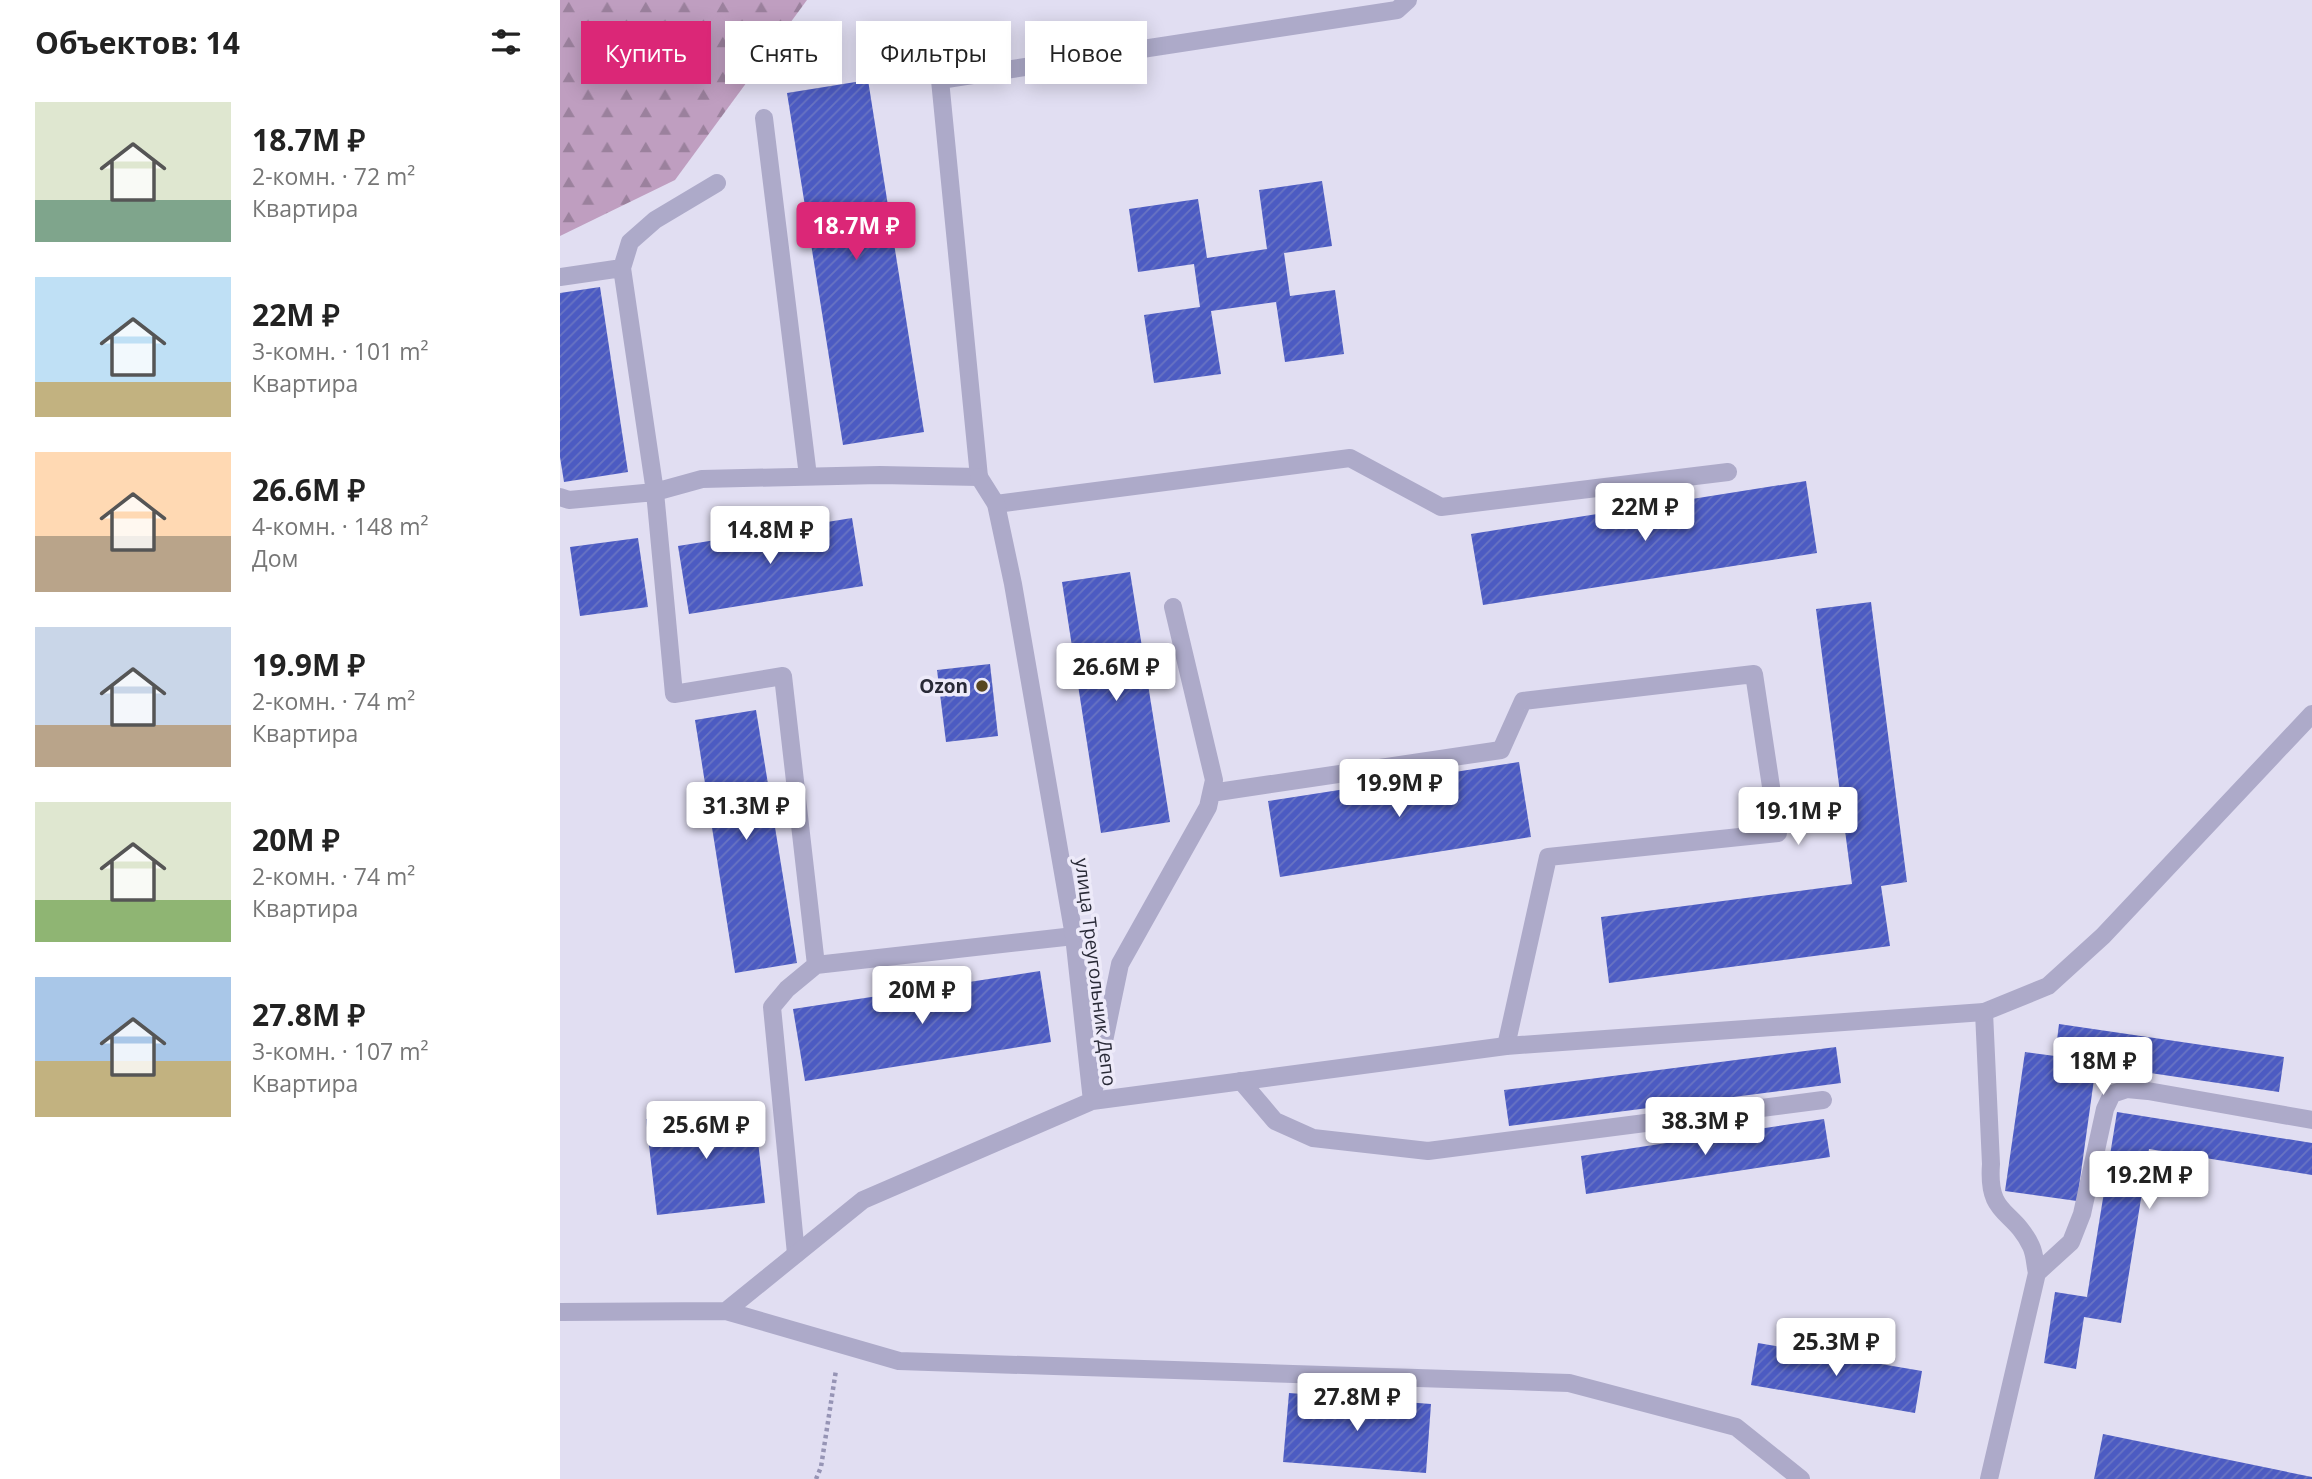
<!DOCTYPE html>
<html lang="ru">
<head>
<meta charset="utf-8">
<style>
	:root { --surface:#fff; --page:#f6f6f6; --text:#222; --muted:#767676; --accent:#db2777 }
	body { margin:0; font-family:"Open Sans",sans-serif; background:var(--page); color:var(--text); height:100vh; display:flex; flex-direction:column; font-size:26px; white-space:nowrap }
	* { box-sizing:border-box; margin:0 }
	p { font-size:23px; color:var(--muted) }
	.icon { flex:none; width:38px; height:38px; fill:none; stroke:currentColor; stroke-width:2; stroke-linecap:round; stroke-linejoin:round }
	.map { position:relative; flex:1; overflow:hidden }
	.panel { display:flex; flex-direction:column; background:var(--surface); width:560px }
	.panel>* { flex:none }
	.guide { position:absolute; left:21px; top:21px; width:665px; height:63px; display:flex; gap:14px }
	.price { position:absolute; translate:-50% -60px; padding:0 16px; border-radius:7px; background:#fff; color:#222; font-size:23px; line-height:46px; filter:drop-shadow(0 2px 4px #0008) }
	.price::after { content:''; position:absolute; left:50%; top:42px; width:21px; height:16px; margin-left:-10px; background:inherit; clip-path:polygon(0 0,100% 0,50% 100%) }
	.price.selected { background:var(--accent); color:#fff }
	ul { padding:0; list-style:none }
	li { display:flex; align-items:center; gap:21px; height:175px; padding:0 35px }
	li span { display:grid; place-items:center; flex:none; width:196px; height:140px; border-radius:0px; color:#555 }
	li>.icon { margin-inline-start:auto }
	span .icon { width:84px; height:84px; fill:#fffc; stroke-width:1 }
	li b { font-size:30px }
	h2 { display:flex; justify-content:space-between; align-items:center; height:84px; padding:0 35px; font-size:30px }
	.tag { padding:0 24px; border-radius:0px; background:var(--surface); box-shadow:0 4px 18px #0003; font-size:24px; line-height:63px }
	.tag.selected { background:var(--accent); color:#fff }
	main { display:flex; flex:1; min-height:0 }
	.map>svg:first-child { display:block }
	.forest { fill:url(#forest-firs) }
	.building { fill:url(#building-hatch) }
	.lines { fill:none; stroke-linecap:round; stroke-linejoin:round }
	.path { stroke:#9694b5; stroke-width:4.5; stroke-dasharray:3.5 3.5; stroke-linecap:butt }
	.lane { stroke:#adaac9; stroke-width:18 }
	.street { stroke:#adaac9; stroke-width:18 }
	.poi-dot { fill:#574620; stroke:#edeaf9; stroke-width:2.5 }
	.labels { text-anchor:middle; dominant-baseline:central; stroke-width:7; stroke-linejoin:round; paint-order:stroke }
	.poi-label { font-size:19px; font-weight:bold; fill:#292a37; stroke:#edeaf9; text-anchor:end }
	.street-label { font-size:19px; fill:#292a37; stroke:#edeaf9 }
</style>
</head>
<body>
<main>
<section class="panel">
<h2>Объектов: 14<svg class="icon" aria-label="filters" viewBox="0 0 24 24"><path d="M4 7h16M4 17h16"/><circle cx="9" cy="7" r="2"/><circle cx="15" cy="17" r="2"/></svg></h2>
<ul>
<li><span style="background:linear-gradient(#dfe7d0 70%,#7fa58c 0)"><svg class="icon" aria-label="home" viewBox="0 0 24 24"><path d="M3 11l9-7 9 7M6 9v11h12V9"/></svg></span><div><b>18.7M ₽</b><p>2-комн. · 72 m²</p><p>Квартира</p></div></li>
<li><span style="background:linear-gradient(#bfe0f5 75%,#c2b280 0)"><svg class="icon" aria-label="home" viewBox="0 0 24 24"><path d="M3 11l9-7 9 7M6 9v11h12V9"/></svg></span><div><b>22M ₽</b><p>3-комн. · 101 m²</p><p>Квартира</p></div></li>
<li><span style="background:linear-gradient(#ffd9b3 60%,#b9a48a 0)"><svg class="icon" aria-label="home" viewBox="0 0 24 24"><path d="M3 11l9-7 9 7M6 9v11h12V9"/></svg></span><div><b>26.6M ₽</b><p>4-комн. · 148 m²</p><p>Дом</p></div></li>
<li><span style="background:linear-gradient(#c9d6e8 70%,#b9a48a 0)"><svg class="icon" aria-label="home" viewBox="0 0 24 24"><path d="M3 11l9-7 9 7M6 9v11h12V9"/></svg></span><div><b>19.9M ₽</b><p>2-комн. · 74 m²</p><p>Квартира</p></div></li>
<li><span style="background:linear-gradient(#dfe7d0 70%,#8fb573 0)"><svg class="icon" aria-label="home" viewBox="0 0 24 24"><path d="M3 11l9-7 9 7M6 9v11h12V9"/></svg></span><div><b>20M ₽</b><p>2-комн. · 74 m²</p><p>Квартира</p></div></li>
<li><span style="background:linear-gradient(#a9c7e8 60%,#c2b280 0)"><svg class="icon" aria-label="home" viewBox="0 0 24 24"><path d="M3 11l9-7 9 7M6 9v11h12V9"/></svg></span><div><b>27.8M ₽</b><p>3-комн. · 107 m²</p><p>Квартира</p></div></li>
</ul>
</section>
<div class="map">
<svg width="1752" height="1479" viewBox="0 0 1752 1479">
	<defs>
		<pattern id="forest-firs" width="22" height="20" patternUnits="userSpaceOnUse" patternTransform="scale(1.75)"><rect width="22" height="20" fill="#bf9ec0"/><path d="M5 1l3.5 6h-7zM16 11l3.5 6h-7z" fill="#9b819d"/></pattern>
		<pattern id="building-hatch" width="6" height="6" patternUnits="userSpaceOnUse" patternTransform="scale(1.75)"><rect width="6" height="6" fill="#4c5bc2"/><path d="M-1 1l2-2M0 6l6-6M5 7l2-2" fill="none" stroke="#6974c2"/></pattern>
	</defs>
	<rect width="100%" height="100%" fill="#e1def2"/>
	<path class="forest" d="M0 0H247L115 180 0 236Z"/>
	<path class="building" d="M308 80 364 432 283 445 227 93Z
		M762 181 772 246 724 253 730 296 775 290 784 354 725 362 716 302 651 311 661 374 594 383 584 315 640 307 634 264 578 272 569 209 638 199 647 258 707 249 699 190Z
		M40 287 68 472 4 482 0 457V293Z
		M1246 481 1257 553 923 605 911 534Z
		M292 518 303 586 129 614 118 546Z
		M78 538 88 607 20 616 10 547Z
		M570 572 610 822 541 833 502 582Z
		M1311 602 1347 882 1321 886 1330 946 1049 983 1041 917 1292 884 1256 609Z
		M430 664 438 736 386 742 377 670Z
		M196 710 237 963 175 973 135 720Z
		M959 762 971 837 720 877 708 801Z
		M480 971 491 1042 245 1081 233 1009Z
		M1499 1024 1724 1057 1719 1092 1536 1065 1517 1201 1445 1191 1465 1052 1495 1056Z
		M1276 1047 1281 1083 949 1126 944 1090Z
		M194 1106 205 1203 97 1215 86 1119Z
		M1557 1112 1752 1143V1175L1589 1149 1561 1323 1524 1317 1516 1369 1484 1363 1495 1292 1527 1297Z
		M1264 1119 1270 1157 1026 1194 1021 1156Z
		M1198 1343 1362 1371 1355 1413 1191 1385Z
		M729 1393 871 1404 866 1473 723 1462Z
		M1543 1434 1752 1477V1479H1534Z"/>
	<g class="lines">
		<path class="path" d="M256 1479 261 1467 276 1370"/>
		<path class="lane" d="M204 118 248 476
			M157 183 95 220 70 242 62 268 95 492 114 694 223 676 256 965 514 936
			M0 277 62 268
			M0 497 9 500 95 492 142 479 320 475 419 477 380 80 837 10 848 0
			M436 504 790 458 881 507 1168 472
			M651 793 941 750 963 701 1194 674 1218 833 988 857 946 1046
			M681 1081 715 1121 753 1138 868 1151 1263 1100
			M533 1094 560 964 648 807 654 780 613 607
			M236 1254 212 1007 227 989 256 965
			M1477 1273C1475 1265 1475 1254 1471 1246 1453 1208 1427 1217 1431 1164L1424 1012 1488 986 1543 936 1752 714
			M1429 1479 1477 1273 1511 1242 1522 1214 1545 1109 1552 1094 1567 1089 1588 1091 1752 1120"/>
		<path class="street" d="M419 477 436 504 453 584 514 936 532 1101
			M166 1311 339 1361 1009 1383 1176 1427 1241 1479
			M0 1312 166 1311 303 1200 532 1101 946 1046 1424 1012"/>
	</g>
	<circle class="poi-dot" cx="422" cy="686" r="7"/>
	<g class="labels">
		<g class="poi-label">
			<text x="408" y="686">Ozon</text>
		</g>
		<g class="street-label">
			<text transform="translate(536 972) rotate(83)">улица Треугольник Депо</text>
		</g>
	</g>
</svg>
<b class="price selected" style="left:296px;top:262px">18.7M ₽</b>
<b class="price" style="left:1085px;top:543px">22M ₽</b>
<b class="price" style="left:210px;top:566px">14.8M ₽</b>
<b class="price" style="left:556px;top:703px">26.6M ₽</b>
<b class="price" style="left:839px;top:819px">19.9M ₽</b>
<b class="price" style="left:186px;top:842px">31.3M ₽</b>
<b class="price" style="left:1238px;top:847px">19.1M ₽</b>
<b class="price" style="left:362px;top:1026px">20M ₽</b>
<b class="price" style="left:1543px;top:1097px">18M ₽</b>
<b class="price" style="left:1145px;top:1157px">38.3M ₽</b>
<b class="price" style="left:146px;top:1161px">25.6M ₽</b>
<b class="price" style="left:1589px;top:1211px">19.2M ₽</b>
<b class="price" style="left:1276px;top:1378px">25.3M ₽</b>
<b class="price" style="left:797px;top:1433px">27.8M ₽</b>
<div class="guide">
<a class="tag selected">Купить</a>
<a class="tag">Снять</a>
<a class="tag">Фильтры</a>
<a class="tag">Новое</a>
</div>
</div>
</main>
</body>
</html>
